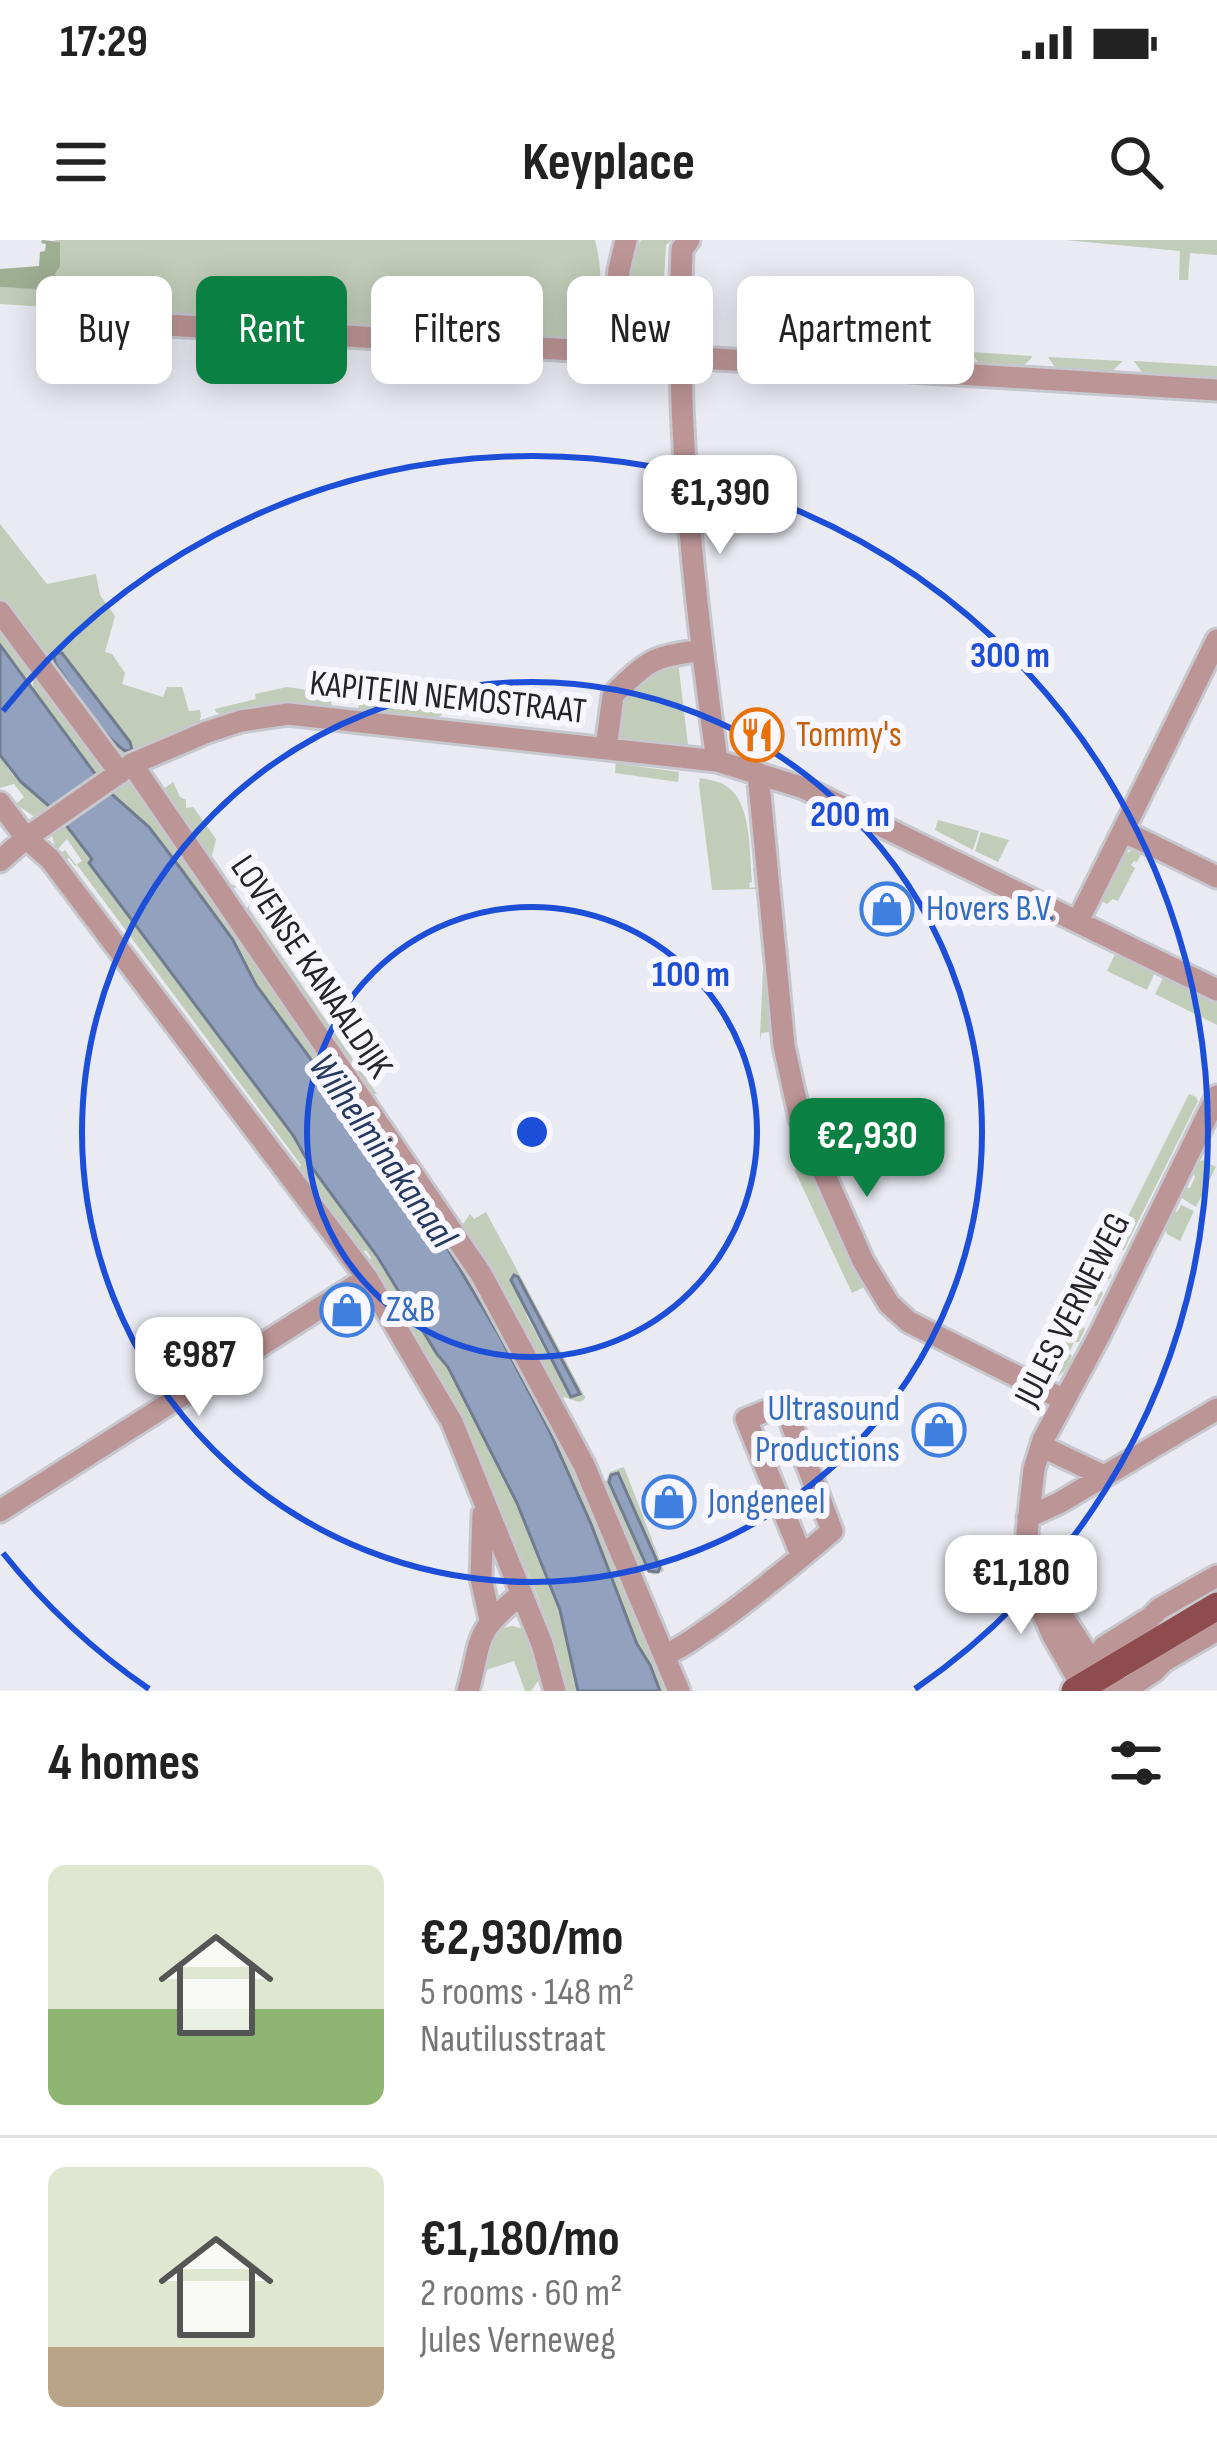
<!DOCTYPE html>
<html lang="en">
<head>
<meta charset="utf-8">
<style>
	:root { --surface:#fff; --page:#f2f2f2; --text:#222; --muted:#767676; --line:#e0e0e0; --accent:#0b8043 }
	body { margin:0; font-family:"Sofia Sans Condensed",sans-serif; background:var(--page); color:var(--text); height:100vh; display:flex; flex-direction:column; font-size:45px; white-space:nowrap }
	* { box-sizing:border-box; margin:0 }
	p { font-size:39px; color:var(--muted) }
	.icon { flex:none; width:66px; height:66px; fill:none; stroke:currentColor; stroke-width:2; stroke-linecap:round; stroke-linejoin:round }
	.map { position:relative; height:1451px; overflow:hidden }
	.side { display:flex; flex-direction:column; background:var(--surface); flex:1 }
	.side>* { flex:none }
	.hud { position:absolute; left:36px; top:36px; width:1146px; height:108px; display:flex; gap:24px }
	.price { position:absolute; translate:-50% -102px; padding:0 27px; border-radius:24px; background:#fff; color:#222; font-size:39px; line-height:78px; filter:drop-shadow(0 3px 6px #0008) }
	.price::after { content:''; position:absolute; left:50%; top:72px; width:36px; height:27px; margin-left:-18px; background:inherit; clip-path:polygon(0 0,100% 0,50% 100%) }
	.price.current { background:var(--accent); color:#fff }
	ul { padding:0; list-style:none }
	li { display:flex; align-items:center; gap:36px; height:300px; padding:0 48px }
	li+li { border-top:3px solid var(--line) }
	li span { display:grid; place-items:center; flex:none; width:336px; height:240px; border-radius:18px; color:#555 }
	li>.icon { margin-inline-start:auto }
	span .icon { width:144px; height:144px; fill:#fffc; stroke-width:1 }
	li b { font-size:51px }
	h2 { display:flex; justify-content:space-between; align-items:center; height:144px; padding:0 48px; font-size:51px }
	.pill { padding:0 42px; border-radius:18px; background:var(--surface); box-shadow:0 6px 30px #0003; font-size:42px; line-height:108px }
	.pill.current { background:var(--accent); color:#fff }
	.status { display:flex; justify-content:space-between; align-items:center; height:84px; padding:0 60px; background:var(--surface); direction:ltr }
	.status svg { height:33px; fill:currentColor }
	header { display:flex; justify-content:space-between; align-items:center; height:156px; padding:0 48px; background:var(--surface); font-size:54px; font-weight:700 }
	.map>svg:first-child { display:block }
	.green { fill:#c1cdb8; fill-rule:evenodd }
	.forest { fill:#9eae91 }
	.water { fill:#92a1bd; stroke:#717c90; stroke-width:3 }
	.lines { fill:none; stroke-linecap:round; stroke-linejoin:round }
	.minor-casing { stroke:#c7c7ce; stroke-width:27 }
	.major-casing { stroke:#c7c7ce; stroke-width:33 }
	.minor { stroke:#bc9596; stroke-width:21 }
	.major { stroke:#8e4c50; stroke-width:27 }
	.ring { fill:none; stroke:#1d4ed8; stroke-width:6 }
	.labels { text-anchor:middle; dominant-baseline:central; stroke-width:12; stroke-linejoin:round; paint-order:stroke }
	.street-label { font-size:36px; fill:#252528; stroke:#f8f7ff }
	.food-label { font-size:36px; fill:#c56008; stroke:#f8f7ff; text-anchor:start }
	.shop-label { font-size:36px; fill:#366cbe; stroke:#f8f7ff; text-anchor:start }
	.water-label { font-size:39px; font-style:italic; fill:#253961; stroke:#f8f7ff }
	.centre { fill:#1d4ed8; stroke:#f8f7ff; stroke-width:6 }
	.ring-label { font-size:36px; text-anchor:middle; font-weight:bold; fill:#1d4ed8; stroke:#f8f7ff; stroke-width:12; stroke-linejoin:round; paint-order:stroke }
</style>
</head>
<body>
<div class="status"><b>17:29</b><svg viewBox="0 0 49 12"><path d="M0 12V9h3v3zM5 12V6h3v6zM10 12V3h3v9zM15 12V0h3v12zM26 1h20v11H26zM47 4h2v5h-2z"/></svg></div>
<header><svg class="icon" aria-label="menu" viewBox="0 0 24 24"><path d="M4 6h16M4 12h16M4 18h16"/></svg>Keyplace<svg class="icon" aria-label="search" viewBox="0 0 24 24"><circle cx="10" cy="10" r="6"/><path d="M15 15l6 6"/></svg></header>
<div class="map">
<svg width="1217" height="1451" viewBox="0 0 1217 1451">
	<rect width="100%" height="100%" fill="#eaeaf3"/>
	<path class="green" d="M54 0H595C602 27 605 68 590 93L568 95 567 100 430 92 431 65 419 64 416 91 0 64V47L52 49 53 37C62 28 60 15 60 3Z
		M641 0H672L666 5 661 91 672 93V97L659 108 632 104 623 92 628 26Z
		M1065 0H1217V15L1190 13 1188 40H1179L1180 11Z
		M885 106 957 111 942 126 938 125 937 120 904 118 903 123H900Z
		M409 108 491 113 496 125 402 118V113Z
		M970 112 1032 116 1031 119 1018 130 1016 125 991 123 990 129 983 128Z
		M1048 117 1123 121 1107 136H1103V131L1065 128 1064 133H1059Z
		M1134 121 1217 126V143L1216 138 1153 134 1152 139H1147Z
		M0 284 47 344 96 334 100 355 115 376 105 412 112 414 125 433 122 444 163 457 167 447H182L189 471 200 470 201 476 197 487 127 517 118 516 0 367ZM58 412 62 413 132 506 96 480 55 423 53 417Z
		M0 380 109 530 100 540 33 448V440L26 437 0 403Z
		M678 421 688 505 677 507 614 499 617 464 646 430Z
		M287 447 329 453 332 467H302L226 477 216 472 215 469 256 459 255 454Z
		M360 457 447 469 435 481 358 470Z
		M0 517 13 535 56 572 36 578 16 564 24 557 14 544 0 548Z
		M616 520H621V524L679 532 678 542 615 533Z
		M122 537 132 543 139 553 432 966 536 1141 673 1451H660L650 1425 637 1404 591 1284 549 1190 466 1038 406 948 256 745 233 701 181 629 149 586 107 549Z
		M700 538C710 540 721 541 729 548 752 566 749 615 752 642L749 643 750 648 755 647 753 628H757L768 750 777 791 761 793V801L760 795 764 709 757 649 712 650 699 545Z
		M173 542 180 557 186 560V568L193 567 216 599 212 616 231 644 237 647 233 648 212 618 209 620 161 551Z
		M938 580 979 591 973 610 935 590Z
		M64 581 91 620 90 623 293 895 310 925 369 1006 437 1115 448 1127 517 1263 560 1370 578 1451H568L566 1446 563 1447 561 1439 564 1437 553 1397 534 1347H530L527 1340 530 1338C487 1237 440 1138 383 1043L373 1029 370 1030 366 1024 371 1018 366 1010 362 1012 330 970 327 971 322 965 324 962 298 929 301 925 77 625 75 626 69 618 64 621 59 614 65 610 76 625 82 621 67 599 56 611 52 595 55 588Z
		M981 592 1009 600 998 622 975 611Z
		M1132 610 1143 611 1137 622 1134 621 1131 625 1135 628 1118 661 1113 659 1107 664 1099 660 1122 616Z
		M249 665V669L377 854H373L245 671Z
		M1120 712 1154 729 1155 732 1147 750 1107 731 1115 714Z
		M1168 736 1217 760V785L1155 754 1163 738Z
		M1189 854 1196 857 1198 861 1124 1010H1120L1109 1032 1112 1035 1110 1039H1105L1100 1050 1103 1053 1097 1066H1092L1082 1086 1085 1089 1079 1102H1074L1069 1113 1072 1116C1067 1127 1064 1137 1050 1138V1132Z
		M1203 920 1216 927 1196 967 1180 957 1185 947 1190 948 1195 937 1192 933 1197 922Z
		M794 929 811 932 866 1046 852 1053Z
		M1181 965 1194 971 1180 1001 1167 994 1165 988 1173 971 1177 972Z
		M486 972 585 1157 584 1160 579 1162 561 1156 517 1074 463 984 470 974 474 979ZM516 1035 518 1037 579 1153 571 1157 527 1077Z
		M624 1227 664 1331 654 1335 636 1326 603 1248 610 1232Z
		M512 1386 525 1389 543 1434 531 1451H525L514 1421 483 1431 486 1407 499 1389Z"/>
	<path class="forest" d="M42 0 60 2V26L53 38V50L0 47V29L39 26 40 12 45 11 46 4 41 3Z"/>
	<path class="water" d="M0 405 107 550 149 587 181 629 233 700 256 745 406 948 446 1006 499 1095 549 1190 591 1284 637 1404 650 1425 660 1451H578L560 1370 517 1263 448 1127 437 1114 377 1016 310 925 293 895 89 623 92 619 56 572 21 542 0 515Z
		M54 413H62L130 502 132 510 125 511C96 490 75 452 55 423Z
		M514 1035 518 1037 580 1154 571 1157 511 1040Z
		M618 1233 660 1328 658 1332 649 1331 609 1242 611 1235Z"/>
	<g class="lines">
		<g class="minor-casing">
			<path id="minor" d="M689 0 682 9C675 180 693 350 717 521
				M168 85 1217 150
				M612 112 619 30 626 0
				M0 372 120 533
				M606 508 613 456 616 452C652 417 653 418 701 410
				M132 524 481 1034 584 1225 679 1451
				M758 533 784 806 800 879 863 1021 889 1064 909 1082 1064 1160
				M0 563 26 598 50 619 367 1038 452 1182 542 1404 555 1451
				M1123 591 1217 400
				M0 621 26 598 132 524 207 492 241 481 288 474 717 521 804 548 1217 750
				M1078 681 1123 591 1217 637
				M1041 1206 1104 1236
				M0 1271 367 1038
				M483 1274 481 1338 490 1380
				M1028 1277 1059 1263 1217 1169
				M1040 1340 1097 1430
				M664 1415C679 1410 691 1400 705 1391 749 1361 791 1326 832 1291L784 1164 746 1179 798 1307 803 1315
				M1091 1441 1127 1449 1154 1431 1164 1421 1217 1390
				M1082 1446 1053 1396 1036 1357 1027 1292 1034 1229 1043 1200 1099 1096 1217 856
				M1082 1446 1092 1422 1104 1407 1150 1378 1159 1369 1217 1336
				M468 1451C483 1395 473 1394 520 1355"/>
		</g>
		<g class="major-casing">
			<path id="major" d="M1075 1451 1217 1366"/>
		</g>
		<use href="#minor" class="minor"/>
		<use href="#major" class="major"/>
	</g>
	<g class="ring">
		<circle cx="532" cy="892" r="225"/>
		<circle cx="532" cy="892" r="450"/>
		<path d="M149 1449A676 676 0 0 1 3 1313M3 471A676 676 0 1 1 915 1449"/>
	</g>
	<defs>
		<g id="restaurant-ring" transform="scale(2.7)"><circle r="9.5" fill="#f8f7ff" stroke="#e8710a" stroke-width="1.5"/><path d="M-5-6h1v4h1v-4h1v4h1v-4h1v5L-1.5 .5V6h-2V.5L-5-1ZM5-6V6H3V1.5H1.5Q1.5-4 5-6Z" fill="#e8710a"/></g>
		<g id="shop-ring" transform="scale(2.7)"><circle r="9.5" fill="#f8f7ff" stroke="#3f7fe0" stroke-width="1.5"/><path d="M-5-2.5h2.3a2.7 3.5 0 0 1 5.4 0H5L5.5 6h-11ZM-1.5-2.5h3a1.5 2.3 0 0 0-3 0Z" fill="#3f7fe0"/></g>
	</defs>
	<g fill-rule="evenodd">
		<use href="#restaurant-ring" x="757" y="495"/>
		<use href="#shop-ring" x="887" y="669"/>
		<use href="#shop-ring" x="347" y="1070"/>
		<use href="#shop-ring" x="939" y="1190"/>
		<use href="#shop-ring" x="669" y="1262"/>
	</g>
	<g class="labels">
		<g class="street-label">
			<text transform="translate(448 458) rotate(6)">KAPITEIN NEMOSTRAAT</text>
			<text transform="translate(311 727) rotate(56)">LOVENSE KANAALDIJK</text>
			<text transform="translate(1073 1070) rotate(-63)">JULES VERNEWEG</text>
		</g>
		<g class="food-label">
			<text x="796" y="495">Tommy's</text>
		</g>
		<g class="shop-label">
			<text x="926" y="669">Hovers B.V.</text>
			<text x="386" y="1070">Z&amp;B</text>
			<text x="900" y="1169" text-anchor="end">Ultrasound<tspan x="900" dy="41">Productions</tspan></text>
			<text x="708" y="1262">Jongeneel</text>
		</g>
		<g class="water-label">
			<text transform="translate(382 911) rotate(55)">Wilhelminakanaal</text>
		</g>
	</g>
	<circle cx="532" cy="892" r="18" class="centre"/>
	<g class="ring-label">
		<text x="1010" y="427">300 m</text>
		<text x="850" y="586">200 m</text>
		<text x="691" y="746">100 m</text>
	</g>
</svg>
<b class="price" style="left:720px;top:317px">€1,390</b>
<b class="price current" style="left:867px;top:960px">€2,930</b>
<b class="price" style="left:199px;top:1179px">€987</b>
<b class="price" style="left:1021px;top:1397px">€1,180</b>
<div class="hud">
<a class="pill">Buy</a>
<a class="pill current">Rent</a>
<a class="pill">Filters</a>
<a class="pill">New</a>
<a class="pill">Apartment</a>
</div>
</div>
<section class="side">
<h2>4 homes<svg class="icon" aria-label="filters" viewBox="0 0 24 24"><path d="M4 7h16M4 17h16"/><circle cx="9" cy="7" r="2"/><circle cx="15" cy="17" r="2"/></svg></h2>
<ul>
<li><span style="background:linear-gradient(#dfe7d0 60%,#8fb573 0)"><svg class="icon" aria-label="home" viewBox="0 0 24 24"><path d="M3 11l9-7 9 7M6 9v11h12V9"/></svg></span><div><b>€2,930/mo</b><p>5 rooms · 148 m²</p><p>Nautilusstraat</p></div></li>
<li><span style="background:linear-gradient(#dfe7d0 75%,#b9a48a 0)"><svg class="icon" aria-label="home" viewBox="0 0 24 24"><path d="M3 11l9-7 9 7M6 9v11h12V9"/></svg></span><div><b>€1,180/mo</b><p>2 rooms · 60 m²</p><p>Jules Verneweg</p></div></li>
</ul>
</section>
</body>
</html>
